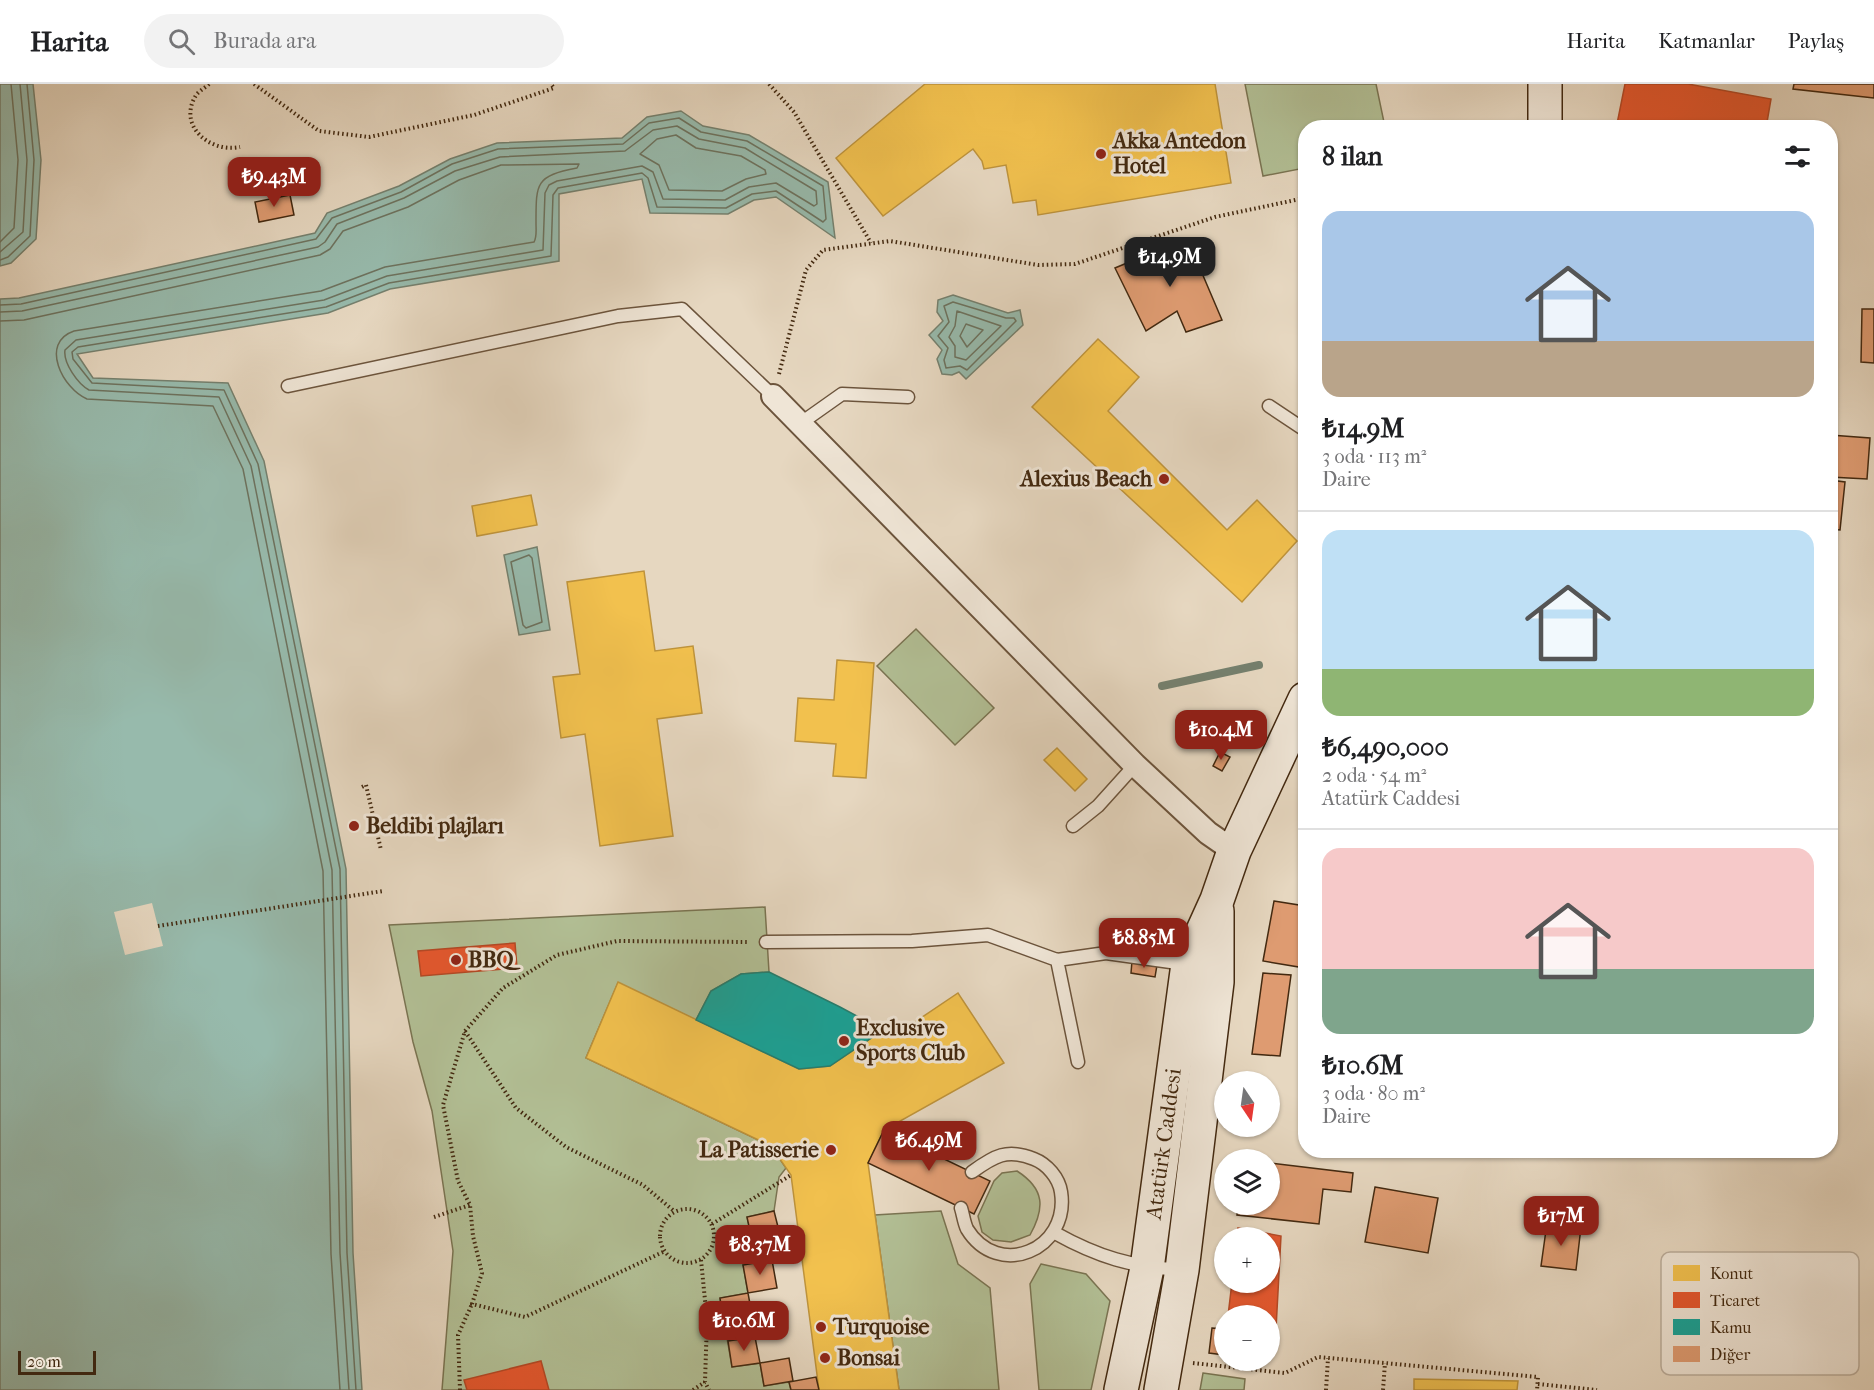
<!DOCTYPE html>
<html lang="tr">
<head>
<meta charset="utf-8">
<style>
	:root { --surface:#fff; --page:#f2f2f2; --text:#202124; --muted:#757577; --line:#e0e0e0; --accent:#8f2418 }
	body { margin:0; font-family:"IM FELL French Canon",serif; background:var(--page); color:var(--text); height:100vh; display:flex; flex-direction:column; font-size:22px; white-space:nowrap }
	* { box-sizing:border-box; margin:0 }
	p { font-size:20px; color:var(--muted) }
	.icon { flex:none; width:33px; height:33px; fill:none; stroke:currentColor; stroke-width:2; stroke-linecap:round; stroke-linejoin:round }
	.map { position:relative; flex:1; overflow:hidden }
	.drawer { position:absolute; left:1298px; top:36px; width:540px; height:1038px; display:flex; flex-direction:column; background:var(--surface); border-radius:24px; box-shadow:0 2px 4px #0004 }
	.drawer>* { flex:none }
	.needle { width:39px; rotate:167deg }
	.tools { position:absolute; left:1214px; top:987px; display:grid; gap:12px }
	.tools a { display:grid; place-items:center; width:66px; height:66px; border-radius:50%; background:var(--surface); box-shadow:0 2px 4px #0004; font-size:30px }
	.scale { position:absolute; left:18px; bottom:15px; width:78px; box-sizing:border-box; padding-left:6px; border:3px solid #432910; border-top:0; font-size:16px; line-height:21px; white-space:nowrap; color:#432910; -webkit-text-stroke:4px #efe5d6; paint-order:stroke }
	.price { position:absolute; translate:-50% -51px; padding:0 14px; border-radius:12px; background:var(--accent); color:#fff; font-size:20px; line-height:39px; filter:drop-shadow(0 2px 3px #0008) }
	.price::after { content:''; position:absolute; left:50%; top:36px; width:18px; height:14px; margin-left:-9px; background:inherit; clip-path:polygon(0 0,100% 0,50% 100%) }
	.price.on { background:#222; color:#fff }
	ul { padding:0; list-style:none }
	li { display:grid; align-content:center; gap:12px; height:318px; padding:0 24px }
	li+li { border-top:2px solid var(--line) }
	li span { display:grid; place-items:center; height:186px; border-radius:18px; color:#555 }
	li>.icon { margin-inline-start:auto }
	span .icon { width:108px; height:108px; fill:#fffc; stroke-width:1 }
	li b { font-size:26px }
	h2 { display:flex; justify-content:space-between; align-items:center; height:72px; padding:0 24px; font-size:26px }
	header { display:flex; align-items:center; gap:36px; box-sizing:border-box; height:84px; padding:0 30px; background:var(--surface); border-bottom:2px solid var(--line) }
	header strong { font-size:28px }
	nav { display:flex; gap:33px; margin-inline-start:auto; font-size:21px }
	.search { width:420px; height:54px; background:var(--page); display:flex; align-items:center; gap:15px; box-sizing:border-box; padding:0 21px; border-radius:33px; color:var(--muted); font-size:22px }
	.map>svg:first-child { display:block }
	.green { fill:#b2bf95; stroke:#7a7452; stroke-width:1.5 }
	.water { fill:#97baac; stroke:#75806e; stroke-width:1.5 }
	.pier { fill:#e6d7c0 }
	.homes { fill:#f2c14e; stroke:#be933b; stroke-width:1.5 }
	.shops { fill:#e4572e; stroke:#b44925; stroke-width:1.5 }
	.public { fill:#17a398; stroke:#247e6f; stroke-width:1.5 }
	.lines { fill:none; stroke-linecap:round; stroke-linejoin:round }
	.shore { stroke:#6d725e; stroke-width:1.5 }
	.stream { stroke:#75806e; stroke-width:8 }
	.building { fill:#de9b71; stroke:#432910; stroke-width:1.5 }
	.lane-casing { stroke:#6c543c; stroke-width:15 }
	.street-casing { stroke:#6c543c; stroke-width:26 }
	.secondary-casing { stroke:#432910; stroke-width:36 }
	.path { stroke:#432910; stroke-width:4; stroke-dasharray:1.5 3; stroke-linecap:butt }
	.lane { stroke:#efe5d6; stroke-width:12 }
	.street { stroke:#efe5d6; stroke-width:22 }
	.secondary { stroke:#efe5d6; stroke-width:33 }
	.poi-dot { fill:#8f2418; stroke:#efe5d6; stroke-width:2 }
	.labels { text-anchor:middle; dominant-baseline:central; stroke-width:6; stroke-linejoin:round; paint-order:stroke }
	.poi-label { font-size:22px; font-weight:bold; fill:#432910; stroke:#efe5d6; text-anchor:start }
	.street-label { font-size:22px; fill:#432910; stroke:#efe5d6 }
	.key { fill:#efe5d6; stroke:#bbad9b; stroke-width:1.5 }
	.key-label { font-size:16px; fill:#432910 }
</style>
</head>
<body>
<header>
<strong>Harita</strong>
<div class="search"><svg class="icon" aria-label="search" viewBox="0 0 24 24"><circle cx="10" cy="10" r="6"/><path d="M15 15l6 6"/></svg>Burada ara</div>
<nav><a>Harita</a><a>Katmanlar</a><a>Paylaş</a></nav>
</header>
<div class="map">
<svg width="1874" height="1306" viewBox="0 0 1874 1306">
	<rect width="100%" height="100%" fill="#e6d7c0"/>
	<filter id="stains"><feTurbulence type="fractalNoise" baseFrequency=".00333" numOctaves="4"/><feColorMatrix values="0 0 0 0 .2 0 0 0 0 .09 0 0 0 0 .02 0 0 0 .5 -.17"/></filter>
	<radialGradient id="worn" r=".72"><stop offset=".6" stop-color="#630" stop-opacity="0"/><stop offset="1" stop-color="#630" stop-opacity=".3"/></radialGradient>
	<path class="green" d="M1245 0H1376L1385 43 1305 44V84L1263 92Z
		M916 545 994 624 955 661 877 582Z
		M765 823 769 888 741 890 711 907 696 936 618 899 586 974 771 1062 786 1084 779 1093 774 1127 747 1133 753 1157 798 1148 800 1166 743 1180 748 1209 720 1214 732 1283 760 1279 764 1302 789 1298 791 1306H442L453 1167 432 1027 413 958 389 841Z
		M1017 1087C1045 1105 1045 1124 1030 1151L1011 1158 993 1156 982 1148 978 1132 994 1097 1002 1089Z
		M941 1127 958 1180 990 1204 999 1306H899L875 1131Z
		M1041 1180 1086 1190 1110 1217 1091 1306H1039L1030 1200Z
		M1203 1289 1245 1295 1244 1306H1200Z"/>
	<path class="water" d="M0 0H33L41 76 36 155 11 179 0 182Z
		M681 27 703 42 749 51 828 98 835 154 776 113 754 116 728 130 650 129 642 95 559 110V177L390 205 328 229 77 270 93 294 228 299 264 377 346 785 353 1169 362 1306H0V215L19 214 315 149 327 129 399 102 450 75 497 59 622 54 647 33Z
		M953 211 1008 229 1020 226 1023 241 966 295 959 288 952 291 942 290 937 275 942 266 929 251 943 237 937 228 938 216Z
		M537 463 550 546 519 551 504 471Z"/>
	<path class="pier" d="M152 819 163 862 125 871 114 828Z"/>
	<path class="homes" d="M925 0H1215L1231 99 1038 131 1036 116 1013 119 1006 81 984 85 982 77 973 65 883 132 836 74Z
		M1098 255 1139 293 1108 327 1227 446 1257 416 1297 457 1242 518 1032 323Z
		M531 411 537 441 477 452 472 422Z
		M644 487 655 567 693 562 702 629 657 635 673 752 600 762 585 650 561 654 553 593 580 590 567 498Z
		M837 576 874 579 866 694 833 692 836 660 795 657 798 614 834 616Z
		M1057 664 1087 695 1075 707 1044 676Z
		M618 898 799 985 830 982 889 942 894 952 958 909 1004 979 884 1046 868 1079 899 1306H819L791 1091 771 1062 586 974Z
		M1414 1295 1518 1297 1517 1306H1414Z"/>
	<path class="shops" d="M1625 0H1688L1771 15 1766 44H1637L1617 40Z
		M515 859 517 884 421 892 418 867Z
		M1238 1144 1281 1152 1276 1245 1269 1244V1232H1228L1232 1198H1269V1154H1237Z
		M541 1277 549 1306H467L464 1296Z"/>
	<path class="public" d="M769 888 840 923 883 946 830 982 799 985 696 936 711 907 741 890Z"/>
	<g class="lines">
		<path class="shore" d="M676 51 696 64 741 72 765 86 766 90 746 95 722 107 669 106 659 81 640 70 657 55Z
			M0 158 14 144 18 76 11 0
			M0 168 23 148 27 76 20 0
			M0 176 8 173 30 152 34 76 27 0
			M953 218 1006 234H1014L1016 237 967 286 960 282 946 284 944 276 948 264 938 252 949 238 944 222Z
			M0 221 21 220 316 155 332 134 401 108 452 80 498 65 623 60 649 39 679 34 701 48 747 57 823 102 826 135 823 138 776 107 752 110 726 124 657 123 648 94 642 89 558 104 553 111 551 172 389 199 326 223 78 263 72 268 73 275 92 299 224 306 258 380 340 785 347 1169 356 1306
			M957 227 1001 242 966 276 955 273V262L949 253 955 242Z
			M0 228 22 227 318 163 325 158 337 140 404 114 455 87 500 73 625 67 653 46 677 42 699 55 745 64 816 107 817 120 814 122 776 99 749 103 725 116 663 115 653 88 642 82 557 97 549 101 545 109 543 166 387 192 324 216 76 256 65 266C63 279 78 300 89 306L219 313 251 382 332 786 340 1169 349 1306
			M0 237 24 236 320 171 330 165 343 147 408 123 459 96 501 81 579 80 577 84C535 92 536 99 536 140 536 146 537 153 534 158L385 183 321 207 74 247C39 259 63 305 87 315L213 322 243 385 323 787 331 1170 340 1306
			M966 240 983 246 967 263 960 252Z
			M529 471 532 474 542 538 526 544 523 541 511 478Z"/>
		<path class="stream" d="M1162 602 1259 581"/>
	</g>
	<path class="building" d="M1794 0H1874V14L1793 5Z
		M290 111 294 131 259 138 255 118Z
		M1187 154 1222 236 1186 248 1177 227 1146 247 1115 184Z
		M1862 225H1874V279L1861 278Z
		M1830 351 1870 354 1867 395 1830 393Z
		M1830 396 1845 398 1840 446 1830 445Z
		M1220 668 1230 673 1222 687 1213 682Z
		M1274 817 1305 822V884L1263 877Z
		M1132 877 1157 881 1155 893 1131 889Z
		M1263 889 1291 891 1280 972 1252 970Z
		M884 1046 990 1097 974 1130 868 1079Z
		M1269 1079 1353 1089 1351 1108 1323 1105 1319 1140 1237 1131 1238 1120H1269Z
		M1375 1103 1438 1114 1428 1169 1365 1158Z
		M774 1127 780 1151 752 1157 747 1133Z
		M1547 1139 1581 1143 1576 1186 1541 1182Z
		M772 1176 777 1204 748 1209 743 1181Z
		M748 1209 752 1231 723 1235 720 1214Z
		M771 1227 775 1249 755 1253 752 1231Z
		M1212 1244 1224 1245V1271L1209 1269Z
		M755 1253 760 1279 732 1283 728 1257Z
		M789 1274 793 1297 764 1302 760 1279Z
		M816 1293 819 1306H791L789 1298Z"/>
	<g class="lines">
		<g class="lane-casing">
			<path id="lane" d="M288 302 618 232 682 225 773 312
				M1269 322 1305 346
				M801 339 842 310 908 313
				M1073 742 1098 722 1135 681
				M766 858 912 857 988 851 1057 876 1106 869 1185 880
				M1057 876 1078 978
				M961 1124C963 1130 964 1139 967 1145 998 1196 1070 1166 1061 1108 1059 1094 1047 1080 1034 1075 1007 1064 994 1072 972 1088
				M1055 1149C1098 1173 1132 1183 1181 1186"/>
		</g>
		<g class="street-casing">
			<path id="street" d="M773 312 1135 681 1208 749 1234 767"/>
		</g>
		<g class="secondary-casing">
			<g id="secondary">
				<path d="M1545 44V0"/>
				<path id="s1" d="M1121 1306 1147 1184 1188 880 1217 816 1234 767 1305 615"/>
				<path d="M1161 1306 1182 1186 1217 898V827"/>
			</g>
		</g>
		<path class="path" d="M209 0C205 4 197 8 195 13 178 43 211 69 240 63
			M254 0 319 47 369 53 474 31 554 4 551 0
			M769 0 794 28 871 159
			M779 290 806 186 823 166 890 157 1038 181 1075 180 1215 133 1300 115
			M362 703 366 701 381 766
			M158 842 383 807
			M465 947 503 904 557 871 617 857 749 858
			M660 1152a27 27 0 1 1 54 0a27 27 0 1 1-54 0Z
			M434 1133 470 1121
			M712 1140 791 1091
			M663 1168 525 1233 472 1220 482 1189 473 1152 470 1121 458 1097 443 1021 465 947 516 1024 566 1063 643 1101 674 1127
			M701 1176 707 1236 705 1298 709 1306
			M1193 1279 1285 1289 1318 1273 1538 1293 1537 1306
			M1538 1300 1597 1306
			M460 1306 458 1251 472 1220
			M693 1306 705 1298
			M1326 1306 1328 1274
			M1383 1306 1385 1279"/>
		<use href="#lane" class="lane"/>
		<use href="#street" class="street"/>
		<use href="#secondary" class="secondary"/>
	</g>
	<g class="poi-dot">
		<circle cx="1101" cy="70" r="6"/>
		<circle cx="1164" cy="395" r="6"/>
		<circle cx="354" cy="742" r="6"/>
		<circle cx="456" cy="876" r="6"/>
		<circle cx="844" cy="957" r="6"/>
		<circle cx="831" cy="1066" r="6"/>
		<circle cx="821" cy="1243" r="6"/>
		<circle cx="825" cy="1274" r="6"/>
	</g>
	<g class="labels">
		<g class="poi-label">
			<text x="1113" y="57">Akka Antedon<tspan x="1113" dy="25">Hotel</tspan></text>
			<text x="1152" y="395" text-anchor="end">Alexius Beach</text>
			<text x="366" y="742">Beldibi plajları</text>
			<text x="468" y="876">BBQ</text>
			<text x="856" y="944">Exclusive<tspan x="856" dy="25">Sports Club</tspan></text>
			<text x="819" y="1066" text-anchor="end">La Patisserie</text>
			<text x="833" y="1243">Turquoise</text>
			<text x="837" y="1274">Bonsai</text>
		</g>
		<g class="street-label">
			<text stroke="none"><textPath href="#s1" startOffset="250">Atatürk Caddesi</textPath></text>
		</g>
	</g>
	<rect x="1661" y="1168" width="198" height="123" rx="9" class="key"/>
	<rect x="1673" y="1181" width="27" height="16" fill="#f2c14e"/>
	<rect x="1673" y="1208" width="27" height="16" fill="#e4572e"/>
	<rect x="1673" y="1235" width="27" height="16" fill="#17a398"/>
	<rect x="1673" y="1262" width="27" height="16" fill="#de9b71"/>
	<g class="key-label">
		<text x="1710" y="1195">Konut</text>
		<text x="1710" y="1222">Ticaret</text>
		<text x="1710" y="1249">Kamu</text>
		<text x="1710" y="1276">Diğer</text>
	</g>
	<rect width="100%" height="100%" filter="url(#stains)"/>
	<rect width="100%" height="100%" fill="url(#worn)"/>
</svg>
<div class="tools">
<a><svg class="needle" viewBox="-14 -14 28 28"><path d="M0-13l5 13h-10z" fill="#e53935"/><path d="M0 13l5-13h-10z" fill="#757577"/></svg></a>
<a><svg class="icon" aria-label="layers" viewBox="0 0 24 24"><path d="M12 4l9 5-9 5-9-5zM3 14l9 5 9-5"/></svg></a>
<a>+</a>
<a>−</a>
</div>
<div class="scale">20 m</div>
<b class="price" style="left:274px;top:124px">₺9.43M</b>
<b class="price on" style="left:1170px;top:204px">₺14.9M</b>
<b class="price" style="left:1221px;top:677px">₺10.4M</b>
<b class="price" style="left:1144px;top:885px">₺8.85M</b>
<b class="price" style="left:929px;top:1088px">₺6.49M</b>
<b class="price" style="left:1561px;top:1163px">₺17M</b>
<b class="price" style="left:760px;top:1192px">₺8.37M</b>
<b class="price" style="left:744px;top:1268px">₺10.6M</b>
<section class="drawer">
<h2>8 ilan<svg class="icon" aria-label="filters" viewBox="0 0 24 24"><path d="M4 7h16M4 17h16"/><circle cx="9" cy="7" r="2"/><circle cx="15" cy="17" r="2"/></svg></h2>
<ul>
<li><span style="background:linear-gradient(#a9c7e8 70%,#b9a48a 0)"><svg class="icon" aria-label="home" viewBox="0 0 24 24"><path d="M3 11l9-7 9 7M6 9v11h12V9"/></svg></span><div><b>₺14.9M</b><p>3 oda · 113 m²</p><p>Daire</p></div></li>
<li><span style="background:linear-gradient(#bfe0f5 75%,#8fb573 0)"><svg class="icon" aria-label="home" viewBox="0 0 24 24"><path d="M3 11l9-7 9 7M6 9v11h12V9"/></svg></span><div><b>₺6,490,000</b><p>2 oda · 54 m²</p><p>Atatürk Caddesi</p></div></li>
<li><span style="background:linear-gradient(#f6c9c9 65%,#7fa58c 0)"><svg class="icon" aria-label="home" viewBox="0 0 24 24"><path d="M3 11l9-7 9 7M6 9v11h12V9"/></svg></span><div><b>₺10.6M</b><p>3 oda · 80 m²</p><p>Daire</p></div></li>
</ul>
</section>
</div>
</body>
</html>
